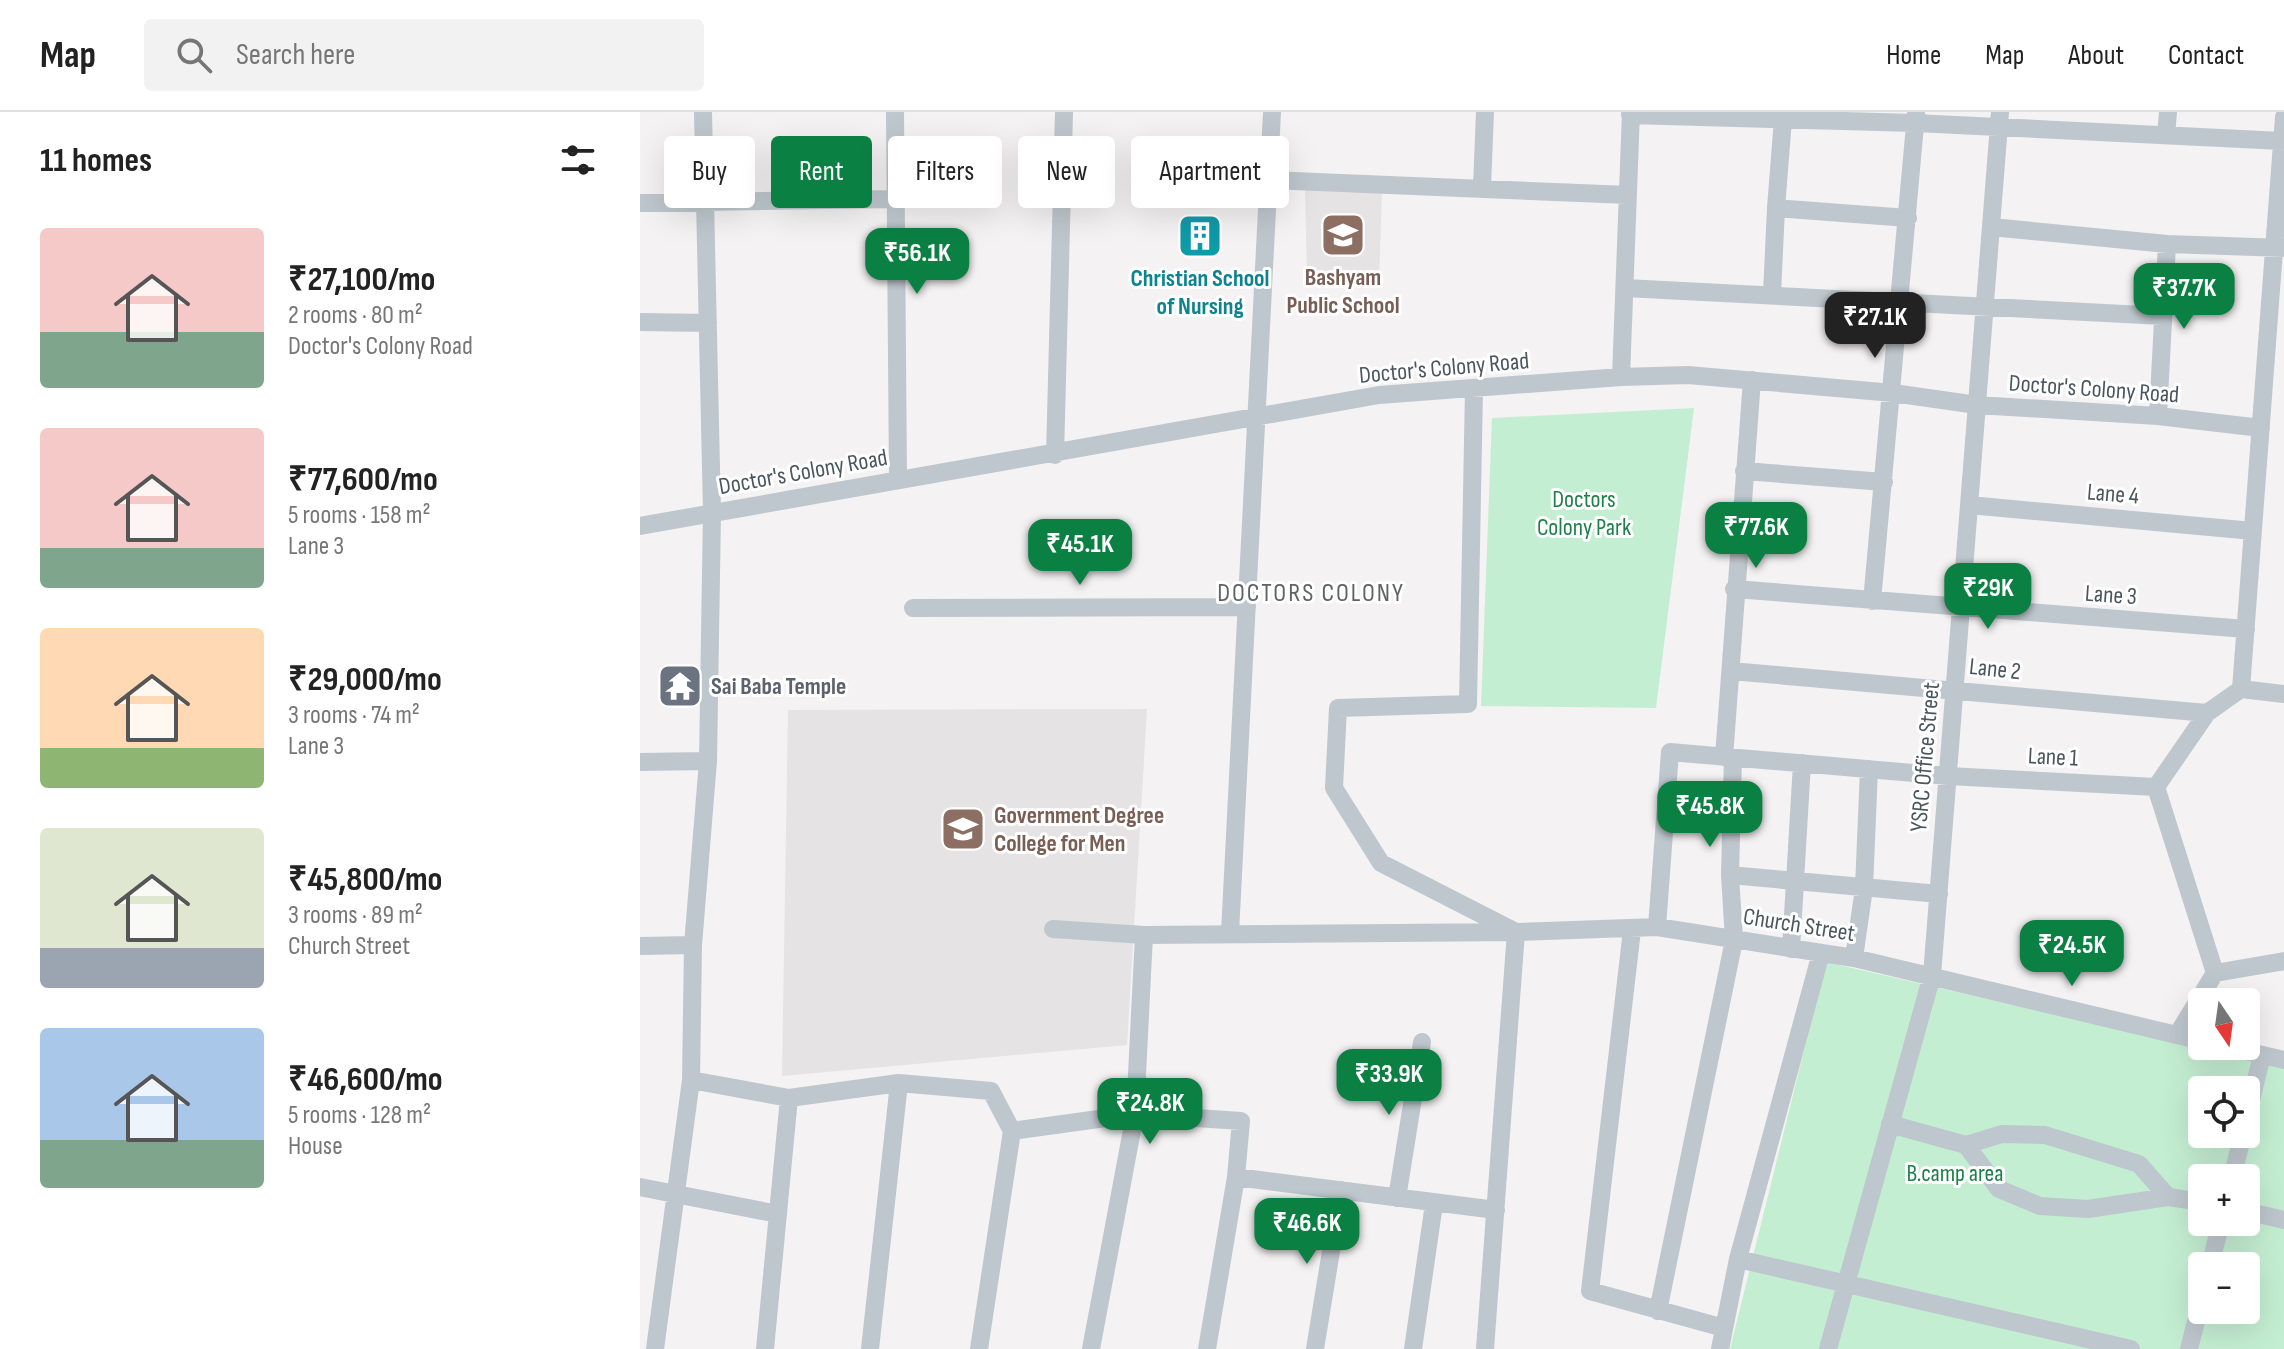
<!DOCTYPE html>
<html lang="en">
<head>
<meta charset="utf-8">
<style>
	:root { --surface:#fff; --page:#f2f2f2; --text:#222; --muted:#767676; --line:#e0e0e0; --accent:#0b8043 }
	body { margin:0; font-family:"Sofia Sans Condensed",sans-serif; background:var(--page); color:var(--text); height:100vh; display:flex; flex-direction:column; font-size:30px; white-space:nowrap }
	* { box-sizing:border-box; margin:0 }
	p { font-size:26px; color:var(--muted) }
	.icon { flex:none; width:44px; height:44px; fill:none; stroke:currentColor; stroke-width:2; stroke-linecap:round; stroke-linejoin:round }
	.map { position:relative; flex:1; overflow:hidden }
	.side { display:flex; flex-direction:column; background:var(--surface); width:640px }
	.side>* { flex:none }
	.guide { position:absolute; left:24px; top:24px; width:760px; height:72px; display:flex; gap:16px }
	.needle { width:52px; rotate:167deg }
	.fabs { position:absolute; left:1548px; top:876px; display:grid; gap:16px }
	.fabs a { display:grid; place-items:center; width:72px; height:72px; border-radius:8px; background:var(--surface); box-shadow:0 8px 32px #0002; font-size:40px }
	.price { position:absolute; translate:-50% -68px; padding:0 18px; border-radius:16px; background:var(--accent); color:#fff; font-size:26px; line-height:52px; filter:drop-shadow(0 2px 4px #0008) }
	.price::after { content:''; position:absolute; left:50%; top:48px; width:24px; height:18px; margin-left:-12px; background:inherit; clip-path:polygon(0 0,100% 0,50% 100%) }
	.price.selected { background:#222; color:#fff }
	ul { padding:0; list-style:none }
	li { display:flex; align-items:center; gap:24px; height:200px; padding:0 40px }
	li span { display:grid; place-items:center; flex:none; width:224px; height:160px; border-radius:8px; color:#555 }
	li>.icon { margin-inline-start:auto }
	span .icon { width:96px; height:96px; fill:#fffc; stroke-width:1 }
	li b { font-size:34px }
	h2 { display:flex; justify-content:space-between; align-items:center; height:96px; padding:0 40px; font-size:34px }
	.pill { padding:0 28px; border-radius:8px; background:var(--surface); box-shadow:0 8px 32px #0002; font-size:28px; line-height:72px }
	.pill.selected { background:var(--accent); color:#fff }
	header { display:flex; align-items:center; gap:48px; box-sizing:border-box; height:112px; padding:0 40px; background:var(--surface); border-bottom:2px solid var(--line) }
	header strong { font-size:38px }
	nav { display:flex; gap:44px; margin-inline-start:auto; font-size:28px }
	.search { width:560px; height:72px; background:var(--page); display:flex; align-items:center; gap:20px; box-sizing:border-box; padding:0 28px; border-radius:8px; color:var(--muted); font-size:30px }
	main { display:flex; flex:1; min-height:0 }
	.map>svg:first-child { display:block }
	.education { fill:#e5e3e4 }
	.green { fill:#c4eed2; fill-rule:evenodd }
	.lines { fill:none; stroke-linecap:round; stroke-linejoin:round }
	.minor { stroke:#bec7cd; stroke-width:18 }
	.labels { text-anchor:middle; dominant-baseline:central; stroke-width:6; stroke-linejoin:round; paint-order:stroke }
	.education-label { font-size:24px; font-weight:bold; fill:#785e54; stroke:#fff }
	.culture-label { font-size:24px; font-weight:bold; fill:#0d838f; stroke:#fff }
	.street-label { font-size:24px; fill:#4a565f; stroke:#fff }
	.park-label { font-size:24px; fill:#1d7f49; stroke:#fff }
	.worship-label { font-size:24px; font-weight:bold; fill:#5b616d; stroke:#fff; text-anchor:start }
	.neighbourhood-label { font-size:26px; letter-spacing:2px; fill:#5f6367; stroke:#fff }
</style>
</head>
<body>
<header>
<strong>Map</strong>
<div class="search"><svg class="icon" aria-label="search" viewBox="0 0 24 24"><circle cx="10" cy="10" r="6"/><path d="M15 15l6 6"/></svg>Search here</div>
<nav><a>Home</a><a>Map</a><a>About</a><a>Contact</a></nav>
</header>
<main>
<section class="side">
<h2>11 homes<svg class="icon" aria-label="filters" viewBox="0 0 24 24"><path d="M4 7h16M4 17h16"/><circle cx="9" cy="7" r="2"/><circle cx="15" cy="17" r="2"/></svg></h2>
<ul>
<li><span style="background:linear-gradient(#f6c9c9 65%,#7fa58c 0)"><svg class="icon" aria-label="home" viewBox="0 0 24 24"><path d="M3 11l9-7 9 7M6 9v11h12V9"/></svg></span><div><b>₹27,100/mo</b><p>2 rooms · 80 m²</p><p>Doctor's Colony Road</p></div></li>
<li><span style="background:linear-gradient(#f6c9c9 75%,#7fa58c 0)"><svg class="icon" aria-label="home" viewBox="0 0 24 24"><path d="M3 11l9-7 9 7M6 9v11h12V9"/></svg></span><div><b>₹77,600/mo</b><p>5 rooms · 158 m²</p><p>Lane 3</p></div></li>
<li><span style="background:linear-gradient(#ffd9b3 75%,#8fb573 0)"><svg class="icon" aria-label="home" viewBox="0 0 24 24"><path d="M3 11l9-7 9 7M6 9v11h12V9"/></svg></span><div><b>₹29,000/mo</b><p>3 rooms · 74 m²</p><p>Lane 3</p></div></li>
<li><span style="background:linear-gradient(#dfe7d0 75%,#9aa5b1 0)"><svg class="icon" aria-label="home" viewBox="0 0 24 24"><path d="M3 11l9-7 9 7M6 9v11h12V9"/></svg></span><div><b>₹45,800/mo</b><p>3 rooms · 89 m²</p><p>Church Street</p></div></li>
<li><span style="background:linear-gradient(#a9c7e8 70%,#7fa58c 0)"><svg class="icon" aria-label="home" viewBox="0 0 24 24"><path d="M3 11l9-7 9 7M6 9v11h12V9"/></svg></span><div><b>₹46,600/mo</b><p>5 rooms · 128 m²</p><p>House</p></div></li>
</ul>
</section>
<div class="map">
<svg width="1644" height="1237" viewBox="0 0 1644 1237">
	<rect width="100%" height="100%" fill="#f4f2f2"/>
	<path class="education" d="M665 77 742 81 739 168 667 165Z
		M507 597 487 933 142 964 148 598Z"/>
	<path class="green" d="M1054 296 1016 596 841 594 852 306Z
		M1186 850 1644 955V1237H1090ZM1562 978H1606V1022H1562ZM1562 1066H1606V1110H1562ZM1562 1154H1606V1198H1562Z"/>
	<g class="lines">
		<path class="minor" d="M255 0 258 367
			M990 3 1275 11 1642 29
			M1526 23 1528 0
			M628 68 988 83
			M842 75 845 0
			M0 91 254 87
			M1136 96 1143 7
			M1351 115 1527 132 1644 136
			M985 176 1523 204
			M1132 182 1136 96 1268 106
			M0 210 68 211
			M981 265 991 0
			M834 277 828 592 698 596 694 676 741 751 876 820 845 1237
			M1518 304 1527 132
			M415 343 424 0
			M1104 359 1244 370
			M1329 393 1613 419
			M0 414 739 283 981 265 1048 263 1253 281 1337 293 1518 304 1621 316
			M1094 477 1606 517
			M1232 489 1276 2
			M273 496 607 495
			M1091 559 1567 601
			M1601 577 1644 5
			M1084 645 1112 268
			M0 650 68 649
			M1516 675 1575 861
			M1516 675 1567 601 1601 577 1644 582
			M1090 763 1299 782
			M1017 815 1030 640 1308 664 1516 675
			M413 817 504 823 876 820 1017 815 1214 846 1562 929
			M992 818 950 1179 1084 1216
			M590 821 632 0
			M0 834 53 833
			M1151 837 1162 651
			M1214 846 1224 776 1229 657
			M1537 923 1575 861 1644 849
			M1584 934 1644 948
			M51 968 149 986 259 971 351 979 372 1019 495 1002 601 1009 596 1065 567 1237
			M1606 1009 1622 943
			M1250 1012 1326 1033 1362 1022 1405 1023 1499 1052 1528 1085
			M1326 1033 1359 1077 1400 1094 1448 1097 1528 1085 1562 1090
			M596 1065 856 1098
			M1592 1066 1603 1022
			M0 1075 138 1102
			M757 1086 782 930
			M1606 1099 1644 1108
			M1098 1147 1491 1237
			M1570 1154 1581 1110
			M1018 1199 1094 828 1090 763 1093 646
			M15 1237 51 968 53 833 68 649 72 400 63 0
			M125 1237 149 986
			M230 1237 259 971
			M339 1237 372 1019
			M451 1237 495 1002 504 823
			M675 1237 701 1078
			M773 1237 794 1092
			M1080 1237 1098 1147 1181 841
			M1188 1237 1292 863 1360 0
			M1549 1237 1562 1186"/>
	</g>
	<defs>
		<g id="school-square" transform="scale(2.3)"><rect x="-9" y="-9" width="18" height="18" rx="4" fill="#8d6e63" stroke="#fff"/><path d="M0-5L7-2L0 1L-7-2ZM-4 1L0 2.5L4 1V4Q0 6-4 4Z" fill="#fff"/></g>
		<g id="building-square" transform="scale(2.3)"><rect x="-9" y="-9" width="18" height="18" rx="4" fill="#0f9aa8" stroke="#fff"/><path d="M-4-6H4V6H1V3H-1V6H-4ZM-2.5-4.3h1.7v1.8h-1.7ZM.8-4.3h1.7v1.8H.8ZM-2.5-1h1.7V.8h-1.7ZM.8-1h1.7V.8H.8Z" fill="#fff"/></g>
		<g id="temple-square" transform="scale(2.3)"><rect x="-9" y="-9" width="18" height="18" rx="4" fill="#6b7280" stroke="#fff"/><path d="M0-6L5-2H3V0L6.5 2.5H4V6H1.5V3h-3V6H-4V2.5H-6.5L-3 0V-2H-5Z" fill="#fff"/></g>
		<g id="university-square" transform="scale(2.3)"><rect x="-9" y="-9" width="18" height="18" rx="4" fill="#8d6e63" stroke="#fff"/><path d="M0-5L7-2L0 1L-7-2ZM-4 1L0 2.5L4 1V4Q0 6-4 4Z" fill="#fff"/></g>
	</defs>
	<g fill-rule="evenodd">
		<use href="#school-square" x="703" y="123"/>
		<use href="#building-square" x="560" y="124"/>
		<use href="#temple-square" x="40" y="574"/>
		<use href="#university-square" x="323" y="717"/>
	</g>
	<g class="labels">
		<g class="education-label">
			<text x="703" y="165">Bashyam<tspan x="703" dy="28">Public School</tspan></text>
			<text x="354" y="703" text-anchor="start">Government Degree<tspan x="354" dy="28">College for Men</tspan></text>
		</g>
		<g class="culture-label">
			<text x="560" y="166">Christian School<tspan x="560" dy="28">of Nursing</tspan></text>
		</g>
		<g class="street-label">
			<text transform="translate(804 256) rotate(-5)">Doctor's Colony Road</text>
			<text transform="translate(1454 277) rotate(4)">Doctor's Colony Road</text>
			<text transform="translate(163 360) rotate(-10)">Doctor's Colony Road</text>
			<text transform="translate(1473 382) rotate(5)">Lane 4</text>
			<text transform="translate(1471 483) rotate(4)">Lane 3</text>
			<text transform="translate(1355 557) rotate(6)">Lane 2</text>
			<text transform="translate(1285 645) rotate(-85)">YSRC Office Street</text>
			<text transform="translate(1413 645) rotate(3)">Lane 1</text>
			<text transform="translate(1159 813) rotate(9)">Church Street</text>
		</g>
		<g class="park-label">
			<text x="944" y="387">Doctors<tspan x="944" dy="28">Colony Park</tspan></text>
			<text x="1315" y="1061">B.camp area</text>
		</g>
		<g class="worship-label">
			<text x="71" y="574">Sai Baba Temple</text>
		</g>
		<g class="neighbourhood-label">
			<text x="671" y="481">DOCTORS COLONY</text>
		</g>
	</g>
</svg>
<div class="fabs">
<a><svg class="needle" viewBox="-14 -14 28 28"><path d="M0-13l5 13h-10z" fill="#e53935"/><path d="M0 13l5-13h-10z" fill="#767676"/></svg></a>
<a><svg class="icon" aria-label="locate" viewBox="0 0 24 24"><circle cx="12" cy="12" r="6"/><path d="M12 2v4M12 18v4M2 12h4M18 12h4"/></svg></a>
<a>+</a>
<a>−</a>
</div>
<b class="price" style="left:277px;top:184px">₹56.1K</b>
<b class="price" style="left:1544px;top:219px">₹37.7K</b>
<b class="price selected" style="left:1235px;top:248px">₹27.1K</b>
<b class="price" style="left:1116px;top:458px">₹77.6K</b>
<b class="price" style="left:440px;top:475px">₹45.1K</b>
<b class="price" style="left:1348px;top:519px">₹29K</b>
<b class="price" style="left:1070px;top:737px">₹45.8K</b>
<b class="price" style="left:1432px;top:876px">₹24.5K</b>
<b class="price" style="left:749px;top:1005px">₹33.9K</b>
<b class="price" style="left:510px;top:1034px">₹24.8K</b>
<b class="price" style="left:667px;top:1154px">₹46.6K</b>
<div class="guide">
<a class="pill">Buy</a>
<a class="pill selected">Rent</a>
<a class="pill">Filters</a>
<a class="pill">New</a>
<a class="pill">Apartment</a>
</div>
</div>
</main>
</body>
</html>
